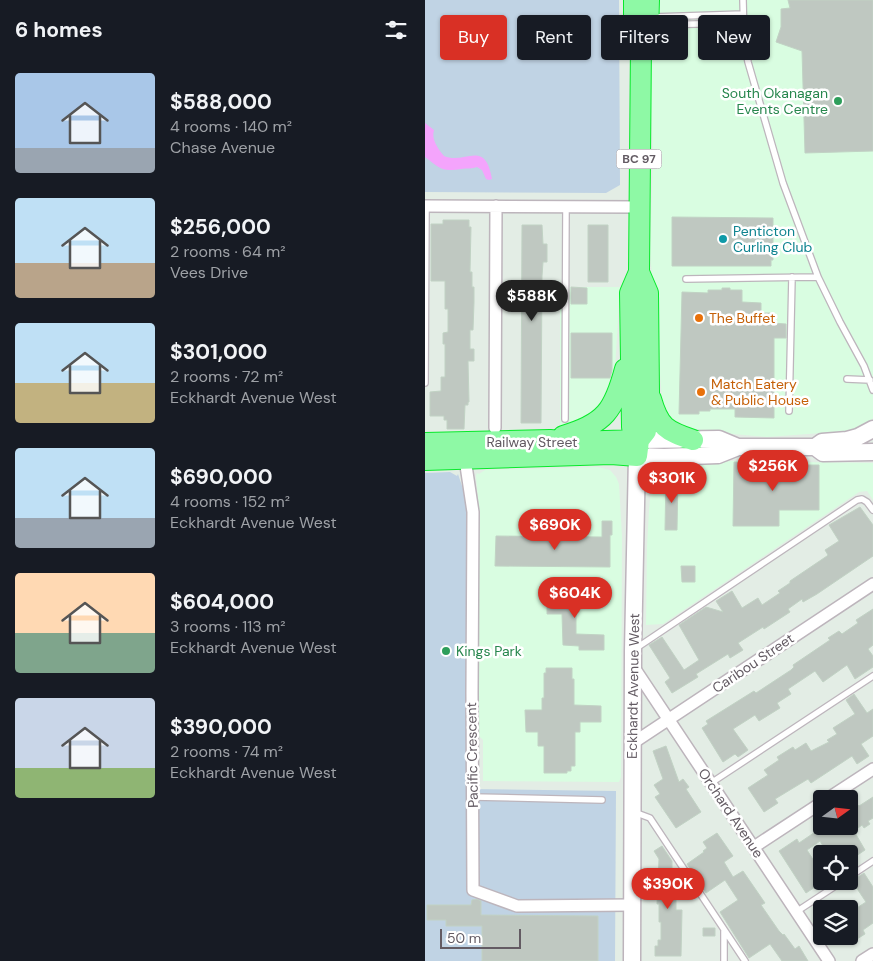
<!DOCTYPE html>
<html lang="en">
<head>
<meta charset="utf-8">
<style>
	:root { --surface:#171b24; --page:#242831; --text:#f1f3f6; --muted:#9ea1a6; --accent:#d93025 }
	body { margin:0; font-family:"DM Sans",sans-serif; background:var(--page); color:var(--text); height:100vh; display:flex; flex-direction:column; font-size:19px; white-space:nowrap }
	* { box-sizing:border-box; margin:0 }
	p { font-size:16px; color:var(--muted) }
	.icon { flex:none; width:28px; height:28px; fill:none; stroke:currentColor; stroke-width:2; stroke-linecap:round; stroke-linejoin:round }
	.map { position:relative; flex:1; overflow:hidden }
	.drawer { display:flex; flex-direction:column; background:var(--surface); width:425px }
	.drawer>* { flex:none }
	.top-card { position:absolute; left:15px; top:15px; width:358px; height:45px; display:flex; gap:10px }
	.needle { width:32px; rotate:75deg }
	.buttons { position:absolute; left:388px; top:790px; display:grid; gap:10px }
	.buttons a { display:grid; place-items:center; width:45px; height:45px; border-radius:5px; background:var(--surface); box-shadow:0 1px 4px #0004; font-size:25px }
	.scale { position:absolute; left:15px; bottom:12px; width:81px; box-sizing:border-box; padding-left:5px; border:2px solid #635b63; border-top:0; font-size:14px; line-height:18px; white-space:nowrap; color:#635b63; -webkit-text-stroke:4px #fff; paint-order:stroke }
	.price { position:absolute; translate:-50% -42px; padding:0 11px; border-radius:18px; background:var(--accent); color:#fff; font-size:16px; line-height:32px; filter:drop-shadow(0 1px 2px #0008) }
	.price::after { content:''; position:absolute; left:50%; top:30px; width:15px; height:11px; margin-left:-8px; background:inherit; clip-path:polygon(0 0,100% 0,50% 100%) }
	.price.on { background:#222; color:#fff }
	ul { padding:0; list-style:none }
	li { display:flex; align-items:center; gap:15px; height:125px; padding:0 15px }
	li span { display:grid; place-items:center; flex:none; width:140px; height:100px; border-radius:5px; color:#555 }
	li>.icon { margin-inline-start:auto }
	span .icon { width:60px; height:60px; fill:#fffc; stroke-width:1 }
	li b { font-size:21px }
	h2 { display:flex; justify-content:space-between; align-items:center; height:60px; padding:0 15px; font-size:21px }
	.tag { padding:0 18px; border-radius:5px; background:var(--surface); box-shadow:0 1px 4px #0004; font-size:18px; line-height:45px }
	.tag.on { background:var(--accent); color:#fff }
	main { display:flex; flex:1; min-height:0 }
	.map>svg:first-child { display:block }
	.commercial { fill:#d9fde1 }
	.green { fill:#c0d3e4 }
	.water { fill:#f4a4fc }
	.building { fill:#bfc8c1; stroke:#c1d2c4 }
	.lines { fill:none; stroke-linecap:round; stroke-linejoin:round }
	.lane-casing { stroke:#bdb5bc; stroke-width:8 }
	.street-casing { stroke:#bdb5bc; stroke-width:14 }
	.secondary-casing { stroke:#bdb4bc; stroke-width:19 }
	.highway-casing { stroke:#08e92b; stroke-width:22 }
	.lane { stroke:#fff; stroke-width:5.5 }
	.street { stroke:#fff; stroke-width:11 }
	.secondary { stroke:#fff; stroke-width:16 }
	.highway { stroke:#8ef9a5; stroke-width:20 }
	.leisure-dot { fill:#2e9e5b; stroke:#fff; stroke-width:2 }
	.culture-dot { fill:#0f9aa8; stroke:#fff; stroke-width:2 }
	.food-dot { fill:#e8710a; stroke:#fff; stroke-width:2 }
	.labels { text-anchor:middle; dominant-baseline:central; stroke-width:5; stroke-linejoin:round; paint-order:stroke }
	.shield { fill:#fff; stroke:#928c92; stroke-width:1 }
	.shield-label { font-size:12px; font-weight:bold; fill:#635b63 }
	.leisure-label { font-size:14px; fill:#27864d; stroke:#fff; text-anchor:end }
	.culture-label { font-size:14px; fill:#0d838f; stroke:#fff; text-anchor:start }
	.food-label { font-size:14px; fill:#c56008; stroke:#fff; text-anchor:start }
	.street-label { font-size:14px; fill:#635b63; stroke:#fff }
</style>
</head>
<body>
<main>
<section class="drawer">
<h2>6 homes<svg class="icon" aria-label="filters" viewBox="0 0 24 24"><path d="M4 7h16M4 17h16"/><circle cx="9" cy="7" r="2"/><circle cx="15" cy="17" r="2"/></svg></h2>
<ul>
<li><span style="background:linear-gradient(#a9c7e8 75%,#9aa5b1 0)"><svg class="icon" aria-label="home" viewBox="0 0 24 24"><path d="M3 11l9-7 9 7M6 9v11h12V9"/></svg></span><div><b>$588,000</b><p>4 rooms · 140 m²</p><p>Chase Avenue</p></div></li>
<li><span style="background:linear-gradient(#bfe0f5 65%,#b9a48a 0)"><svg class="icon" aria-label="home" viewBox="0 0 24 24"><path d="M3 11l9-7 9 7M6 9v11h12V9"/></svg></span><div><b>$256,000</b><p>2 rooms · 64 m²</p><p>Vees Drive</p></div></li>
<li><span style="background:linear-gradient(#bfe0f5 60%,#c2b280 0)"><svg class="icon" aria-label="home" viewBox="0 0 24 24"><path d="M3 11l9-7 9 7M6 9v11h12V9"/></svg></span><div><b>$301,000</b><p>2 rooms · 72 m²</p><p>Eckhardt Avenue West</p></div></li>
<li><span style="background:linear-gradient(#bfe0f5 70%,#9aa5b1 0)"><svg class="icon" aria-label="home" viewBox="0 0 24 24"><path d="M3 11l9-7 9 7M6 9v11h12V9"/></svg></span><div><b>$690,000</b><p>4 rooms · 152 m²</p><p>Eckhardt Avenue West</p></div></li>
<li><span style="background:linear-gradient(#ffd9b3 60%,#7fa58c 0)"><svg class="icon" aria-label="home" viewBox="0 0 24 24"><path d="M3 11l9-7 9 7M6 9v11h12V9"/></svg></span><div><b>$604,000</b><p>3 rooms · 113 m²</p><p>Eckhardt Avenue West</p></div></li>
<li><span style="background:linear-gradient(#c9d6e8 70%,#8fb573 0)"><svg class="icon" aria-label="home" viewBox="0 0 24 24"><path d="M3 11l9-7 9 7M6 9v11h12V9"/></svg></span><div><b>$390,000</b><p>2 rooms · 74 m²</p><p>Eckhardt Avenue West</p></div></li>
</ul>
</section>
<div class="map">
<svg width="448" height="961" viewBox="0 0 448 961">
	<rect width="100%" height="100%" fill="#e3ede5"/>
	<path class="commercial" d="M231 0H448V418L438 430 342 437 252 429 238 411 225 251 228 154 225 80Z
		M135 287H195L190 369 180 399 161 417 135 428Z
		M307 461 448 463V500L442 491 434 492 238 624 221 625 222 547 224 510 226 489 231 476 240 468 251 465Z
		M173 467 185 470 191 477 194 484 197 536 196 777 194 782 58 781V740L54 736V510L51 476 52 473 54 474 60 470Z"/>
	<path class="green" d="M0 0H194L195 185 181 193 0 192Z
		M25 472 32 476 33 474 39 492 42 513 43 789 191 791 190 961H0V473Z"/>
	<path class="water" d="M0 123 9 130C6 139 13 149 19 156 40 165 60 138 67 179L64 180 61 179 57 170 52 167C47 169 42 168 36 169 16 172 15 168 0 157Z"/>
	<path class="building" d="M363 0H448V151L380 153 377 51 351 42 356 27V9L365 8Z
		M247 217 348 218V260H346V266H247Z
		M18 220H44V227H46L45 272H47V287H49V302L48 330H45V349H49V361H43L44 402H43V405H40L39 429H22V420H19V416H5V392L16 391V377H20V344H18V333L23 332V309H20V281H6V224H18Z
		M97 225H117L118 244H122V262H118L117 276 116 423H96Z
		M163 225H183V282H163Z
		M146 287 162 288V304H146Z
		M297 288H305V290H317V302L336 303V313H347V323L361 324V338H349V418L310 417V409H285V411H274V414H254L257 292 283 293V290H297Z
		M146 333H187V370L185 378H146Z
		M309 462H355V465H394V510H354V526H308Z
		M241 477H253L252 530H240Z
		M435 507 448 525V556L392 594 378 602 377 599 363 609 365 612 339 629 338 627 313 643 318 650 305 658 303 654 271 674 273 677 247 693 240 682 245 678 224 645 237 637 259 670 274 660 254 625 281 607 298 612 291 601 307 591 317 608 333 598 337 605 355 593 353 591 365 583V581L402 556 403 555 400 550 414 541 404 525Z
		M177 521H187V535H185V567L70 566 71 536 177 537Z
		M256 566H270V582H257Z
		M158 591H173V607L153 606 154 612H151V634L179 635V650H154V646L138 645 137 614H122V595H158Z
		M448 609V645L443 649 448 656V667L430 679 422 665 398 682 390 671 363 689 366 694 352 703 355 708 334 721 330 715 308 729 323 750 313 757 310 754 298 762 277 728 283 724 281 721 329 691 331 693 366 670 369 667 368 665 405 640 403 638 414 631 417 634 433 623 431 620Z
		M121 668H147V679H149V705L176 706V722H155V732H150V766H146V771H142V773H119V746H113V732H101L100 710H117V698H119V673H121Z
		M429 694 442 713 448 709V736L436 744 444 756 432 764 427 756 386 783 383 779 350 799 353 803 339 812 323 788 343 775 339 770 354 760 352 757 368 747 370 750 381 743 386 751 404 742 402 740 412 734 408 728 430 714 421 700Z
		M241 746 254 782 258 779 264 787 261 789 276 812 251 828 230 797 235 794 229 785 238 779 228 751Z
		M448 797V818L443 821 445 824 439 828 437 825 429 831 440 850 431 856 430 854H403L395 841 382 850 396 872V883L381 893 354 851 372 839 374 843 399 826H424V813L427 811 424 807 431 803 434 806Z
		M292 833 308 856 299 862 308 877 318 871 340 903 336 905 354 931 358 935 359 934 370 949 374 946 383 961H357L345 944 324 958 295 912 313 900 300 880 281 893 262 864 279 852 278 851 282 848 278 842Z
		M237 846 247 861V888H251V910H257L256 956H230V946H233V940H236V922H234V904H232L234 859 229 851Z
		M439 873 448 887V923L438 930 440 934 432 939 431 936 424 940V913L441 902 427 881Z
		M52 899 56 901V915L173 916V961H57V926H21V920H2V905H46L47 900Z
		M278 928H290V936H278Z"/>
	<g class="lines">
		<g class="lane-casing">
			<path id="lane" d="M318 0 319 40 323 62 358 183 393 277 415 322 439 366 448 390
				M228 17 318 14
				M226 25 318 23
				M261 279 393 277
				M422 379 445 380
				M0 383 1 206
				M364 411 367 277
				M140 419 141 206
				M210 649 432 500 437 499 442 502 448 510
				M286 783 448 676
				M48 797 177 800
				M209 812 225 818 320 961
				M424 877 448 861
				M371 912 418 881
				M299 961V931"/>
		</g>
		<g class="street-casing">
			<path id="street" d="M0 206 214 207
				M70 428 71 206
				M40 459 48 512 47 693 48 890 92 906 207 905
				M208 666 404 961
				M208 743 448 584
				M402 799 448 769
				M329 847 396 803
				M437 961 448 954"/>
		</g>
		<g class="secondary-casing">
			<path id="secondary" d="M214 440 294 439 313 447
				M390 447 397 442 422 440 433 437 448 429
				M207 961 208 651 212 456 239 457 293 455 313 447H390L398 453 448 452"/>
		</g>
		<g class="highway-casing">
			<path id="highway" d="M209 0V35L216 45
				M214 272 223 293 224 392 221 431 214 440
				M226 399C234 427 241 431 268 440
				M138 436C180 424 189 410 200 369
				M0 443 125 440 147 442 214 440
				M0 460 186 454 212 456 214 440 207 427 205 293 214 272 216 45 223 34 224 0"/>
		</g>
		<use href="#lane" class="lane"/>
		<use href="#street" class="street"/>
		<use href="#secondary" class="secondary"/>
		<use href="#highway" class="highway"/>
	</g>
	<g class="leisure-dot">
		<circle cx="413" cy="101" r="5"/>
		<circle cx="21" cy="651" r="5"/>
	</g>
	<circle class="culture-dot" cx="298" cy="239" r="5"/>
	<g class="food-dot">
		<circle cx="274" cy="318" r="5"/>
		<circle cx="276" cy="392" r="5"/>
	</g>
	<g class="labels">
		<rect class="shield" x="191.5" y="149.5" width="45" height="19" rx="4"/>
		<g class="shield-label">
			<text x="214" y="159">BC 97</text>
		</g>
		<g class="leisure-label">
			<text x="403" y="93">South Okanagan<tspan x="403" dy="16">Events Centre</tspan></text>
			<text x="31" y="651" text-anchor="start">Kings Park</text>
		</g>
		<g class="culture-label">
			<text x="308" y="231">Penticton<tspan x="308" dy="16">Curling Club</tspan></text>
		</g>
		<g class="food-label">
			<text x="284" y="318">The Buffet</text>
			<text x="286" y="384">Match Eatery<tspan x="286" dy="16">&amp; Public House</tspan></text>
		</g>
		<g class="street-label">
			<text x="107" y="442">Railway Street</text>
			<text transform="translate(328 663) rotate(-34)">Caribou Street</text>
			<text transform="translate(208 686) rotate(-89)">Eckhardt Avenue West</text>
			<text transform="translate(47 755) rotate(-91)">Pacific Crescent</text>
			<text transform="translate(306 813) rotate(56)">Orchard Avenue</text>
		</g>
	</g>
</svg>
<div class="buttons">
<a><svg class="needle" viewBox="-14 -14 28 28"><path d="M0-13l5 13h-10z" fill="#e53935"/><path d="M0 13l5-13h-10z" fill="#9ea1a6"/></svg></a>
<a><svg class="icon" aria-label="locate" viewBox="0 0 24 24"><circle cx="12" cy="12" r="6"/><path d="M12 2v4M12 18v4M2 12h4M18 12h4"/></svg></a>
<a><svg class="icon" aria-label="layers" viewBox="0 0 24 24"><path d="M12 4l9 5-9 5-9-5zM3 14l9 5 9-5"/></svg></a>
</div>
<div class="scale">50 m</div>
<b class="price on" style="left:107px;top:322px">$588K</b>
<b class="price" style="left:348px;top:492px">$256K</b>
<b class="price" style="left:247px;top:504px">$301K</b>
<b class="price" style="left:130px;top:551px">$690K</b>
<b class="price" style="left:150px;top:619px">$604K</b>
<b class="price" style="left:243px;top:910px">$390K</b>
<div class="top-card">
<a class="tag on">Buy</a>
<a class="tag">Rent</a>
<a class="tag">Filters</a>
<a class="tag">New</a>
</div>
</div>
</main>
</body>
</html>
